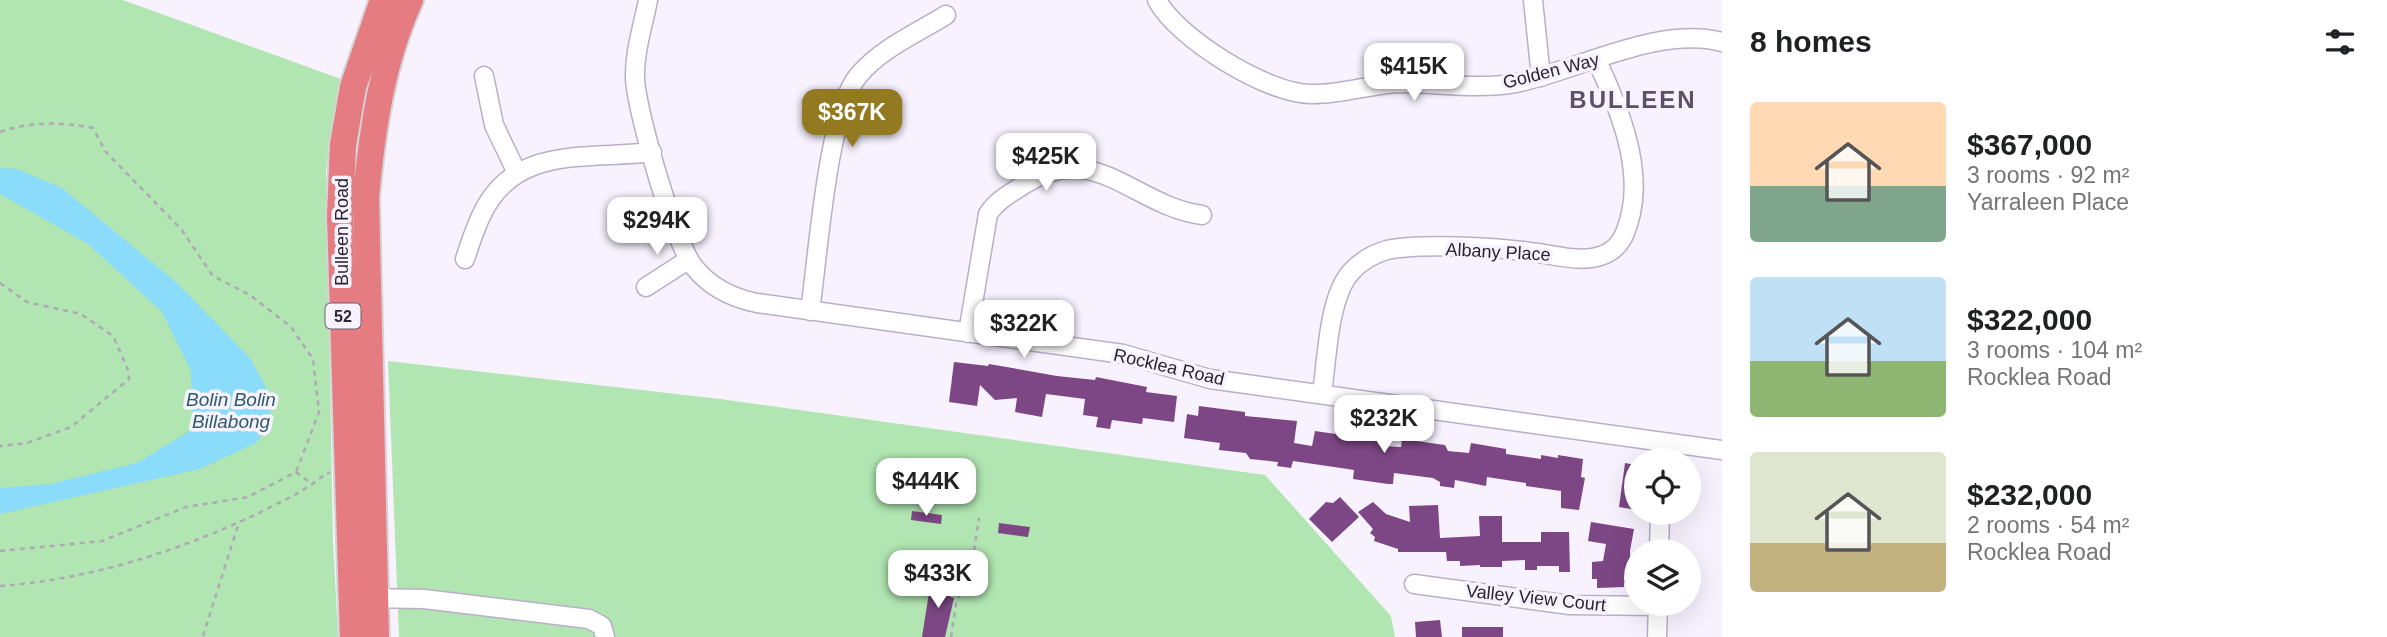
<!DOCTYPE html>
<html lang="en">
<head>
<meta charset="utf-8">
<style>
	:root { --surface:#fff; --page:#f2f2f2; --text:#202124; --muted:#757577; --accent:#93791f }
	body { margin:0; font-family:Arial,sans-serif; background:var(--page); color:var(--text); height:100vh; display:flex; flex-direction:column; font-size:26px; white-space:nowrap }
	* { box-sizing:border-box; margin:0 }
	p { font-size:23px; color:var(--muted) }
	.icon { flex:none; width:38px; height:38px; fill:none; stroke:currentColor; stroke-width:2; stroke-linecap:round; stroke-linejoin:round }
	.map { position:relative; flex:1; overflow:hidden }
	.sheet { display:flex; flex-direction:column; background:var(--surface); width:665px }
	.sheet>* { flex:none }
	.fabs { position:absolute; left:1624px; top:448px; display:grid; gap:14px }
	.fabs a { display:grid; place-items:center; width:77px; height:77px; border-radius:50%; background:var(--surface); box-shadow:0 7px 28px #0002; font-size:35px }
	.price { position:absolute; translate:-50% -60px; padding:0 16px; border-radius:14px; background:#fff; color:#222; font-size:23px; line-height:46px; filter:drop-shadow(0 2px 4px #0008) }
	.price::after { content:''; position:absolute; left:50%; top:42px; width:21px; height:16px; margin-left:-10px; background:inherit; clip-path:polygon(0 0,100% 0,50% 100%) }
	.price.active { background:var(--accent); color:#fff }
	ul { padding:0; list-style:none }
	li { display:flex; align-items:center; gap:21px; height:175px; padding:0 28px }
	li span { display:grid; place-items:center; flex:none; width:196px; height:140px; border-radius:7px; color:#555 }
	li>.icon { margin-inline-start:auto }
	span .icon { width:84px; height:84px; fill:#fffc; stroke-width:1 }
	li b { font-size:30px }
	h2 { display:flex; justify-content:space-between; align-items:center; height:84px; padding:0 28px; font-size:30px }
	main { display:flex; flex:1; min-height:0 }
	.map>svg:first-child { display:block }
	.green { fill:#b1e5b1 }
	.water { fill:#8bdcfb }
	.building { fill:#7d4785 }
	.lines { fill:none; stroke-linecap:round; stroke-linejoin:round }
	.minor-casing { stroke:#baaec9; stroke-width:21 }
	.highway-casing { stroke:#d4d3d6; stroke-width:30 }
	.path { stroke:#aea9b5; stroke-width:2.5; stroke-dasharray:5 5; stroke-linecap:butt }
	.minor { stroke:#fff; stroke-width:18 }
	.highway { stroke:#e57c82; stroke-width:26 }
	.labels { text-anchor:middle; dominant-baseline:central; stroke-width:7; stroke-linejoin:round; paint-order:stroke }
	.shield { fill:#f7f2fe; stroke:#68626e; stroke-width:2 }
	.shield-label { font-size:16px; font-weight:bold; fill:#2a2530 }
	.street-label { font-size:18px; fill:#2a2530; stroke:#f7f2fe }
	.water-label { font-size:19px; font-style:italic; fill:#2e5c6c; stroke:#f7f2fe }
	.district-label { font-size:24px; font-weight:bold; letter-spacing:2px; fill:#5d516a; stroke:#f7f2fe }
</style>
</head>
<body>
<main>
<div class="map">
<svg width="1722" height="637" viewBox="0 0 1722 637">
	<rect width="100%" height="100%" fill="#f7f2fe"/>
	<path class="green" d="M0 0H123L341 79 326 170 333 540 338 637H0Z
		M388 361 720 399 1265 475 1391 616 1395 637H399Z"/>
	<path class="water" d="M0 168 17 169 62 188 176 282 250 358 267 389 271 422 256 443 200 469 0 514V488L50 484 137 463 193 429 191 371 162 312 88 244 0 194Z"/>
	<path class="building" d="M954 362 988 366 989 364 1057 376 1095 380 1096 377 1147 387 1146 392 1177 396 1174 422 1143 418 1142 424 1112 420 1110 429 1096 427 1098 417 1083 415 1085 399 1046 394 1042 417 1015 412 1017 398 995 400 980 385 977 406 949 402Z
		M1199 406 1245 412V416L1297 421 1294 443 1312 446 1315 431 1356 437 1357 430 1382 435 1381 446 1401 447 1402 439 1445 445 1448 451 1469 453 1471 443 1506 449V454L1541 459V455L1558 458V455L1583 459 1581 477 1585 478 1579 510 1561 508V491L1526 486V483L1487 477 1486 486 1455 480 1454 488 1440 486V482L1433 478 1394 473 1393 484H1388L1353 479 1354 470 1341 468 1293 461 1291 468 1277 466 1278 462 1250 459 1246 453 1219 450 1220 443 1184 438 1187 414 1198 416Z
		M1625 463 1636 465V510L1619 507Z
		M1340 497 1359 517 1332 542 1309 519 1326 502 1333 503Z
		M1373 502 1386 514 1410 522 1409 506 1438 505 1440 538 1480 536 1479 516H1502V542H1541V532H1569L1570 572H1559V566H1537V570H1525V560L1502 561V567H1480V565L1460 566V561H1447L1446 552H1398V549L1374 541 1375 537 1370 533 1373 529 1358 512Z
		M912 511 942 515 941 524 911 520Z
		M1591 522 1634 529 1630 551 1631 583H1624V587L1597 588V579H1592V562L1603 561 1606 544 1588 541Z
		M999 523 1030 527 1028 537 998 533Z
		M931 580 953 583 950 597 954 598 945 637H922Z
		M1440 620 1442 637H1416L1415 622Z
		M1462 627H1503V637H1462Z"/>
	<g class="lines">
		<g class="minor-casing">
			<path id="minor" d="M648 0C643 26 634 53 635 79 637 113 674 242 694 267 710 287 732 298 757 303L1123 354 1210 379 1722 450
				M1157 0C1177 38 1267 94 1311 94 1341 95 1370 84 1400 83 1438 83 1479 90 1516 83 1579 70 1659 25 1722 42
				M1533 0 1541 77
				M484 76 494 125 517 173
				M465 259C470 244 475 228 482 214 515 144 589 160 652 152
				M646 287 688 260
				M810 311C818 257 827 114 858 76 880 49 917 33 946 15
				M968 333 988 214C997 200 1011 193 1025 184 1096 139 1134 206 1202 215
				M1322 394C1327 360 1328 298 1351 272 1360 262 1373 254 1387 250 1418 243 1496 247 1530 252 1553 254 1581 264 1603 255 1622 248 1627 230 1631 213 1642 163 1618 106 1597 61
				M1659 551 1660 513
				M1414 584 1570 605 1658 606
				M366 598 424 599 589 619 602 626 605 637
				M1657 637 1658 604"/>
		</g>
		<g class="highway-casing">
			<path id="highway" d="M353 637 340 216 343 145 353 87 383 0
				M376 637 366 197C372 131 382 61 410 0"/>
		</g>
		<path class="path" d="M0 132C32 121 60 122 93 128L105 151 181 229 213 276 250 295 291 327 313 359 319 412 296 472
			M0 283 27 302 81 314 113 336 128 370 129 379 71 427 27 443 0 446
			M0 551 102 541 186 507 248 497 296 472 313 485
			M0 586C93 579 183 550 267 509 288 498 309 489 326 473H330
			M203 636 239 522
			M951 637 956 604 972 564 979 518"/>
		<use href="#minor" class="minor"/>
		<use href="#highway" class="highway"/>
	</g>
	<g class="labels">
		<rect class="shield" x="325.5" y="303.5" width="35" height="25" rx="5"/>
		<g class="shield-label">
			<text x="343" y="316">52</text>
		</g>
		<g class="street-label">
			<text transform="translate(1551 71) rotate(-14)">Golden Way</text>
			<text transform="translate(342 232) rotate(-90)">Bulleen Road</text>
			<text transform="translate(1498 252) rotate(3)">Albany Place</text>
			<text transform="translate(1169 367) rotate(13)">Rocklea Road</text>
			<text transform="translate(1536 598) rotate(6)">Valley View Court</text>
		</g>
		<g class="water-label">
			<text x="231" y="399">Bolin Bolin<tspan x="231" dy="22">Billabong</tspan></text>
		</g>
		<g class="district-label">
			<text x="1633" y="99">BULLEEN</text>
		</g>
	</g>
</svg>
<div class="fabs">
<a><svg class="icon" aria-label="locate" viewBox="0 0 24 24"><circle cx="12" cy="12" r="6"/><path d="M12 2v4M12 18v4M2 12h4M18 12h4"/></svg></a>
<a><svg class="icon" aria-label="layers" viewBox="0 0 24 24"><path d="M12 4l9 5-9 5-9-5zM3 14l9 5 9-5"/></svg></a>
</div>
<b class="price" style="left:1414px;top:103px">$415K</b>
<b class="price active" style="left:852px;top:149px">$367K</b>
<b class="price" style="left:1046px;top:193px">$425K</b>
<b class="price" style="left:657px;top:257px">$294K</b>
<b class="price" style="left:1024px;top:360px">$322K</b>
<b class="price" style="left:1384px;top:455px">$232K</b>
<b class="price" style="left:926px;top:518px">$444K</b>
<b class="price" style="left:938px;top:610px">$433K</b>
</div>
<section class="sheet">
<h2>8 homes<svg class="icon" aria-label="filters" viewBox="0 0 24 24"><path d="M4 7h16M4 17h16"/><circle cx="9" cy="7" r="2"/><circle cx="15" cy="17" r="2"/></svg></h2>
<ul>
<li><span style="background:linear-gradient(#ffd9b3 60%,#7fa58c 0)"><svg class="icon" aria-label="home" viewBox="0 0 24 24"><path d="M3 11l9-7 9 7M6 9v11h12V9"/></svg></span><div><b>$367,000</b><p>3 rooms · 92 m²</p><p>Yarraleen Place</p></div></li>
<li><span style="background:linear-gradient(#bfe0f5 60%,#8fb573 0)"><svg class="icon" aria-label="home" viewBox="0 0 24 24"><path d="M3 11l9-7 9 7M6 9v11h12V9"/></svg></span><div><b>$322,000</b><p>3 rooms · 104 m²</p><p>Rocklea Road</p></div></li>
<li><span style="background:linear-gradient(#dfe7d0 65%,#c2b280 0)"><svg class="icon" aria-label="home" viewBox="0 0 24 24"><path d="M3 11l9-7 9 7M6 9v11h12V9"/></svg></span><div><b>$232,000</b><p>2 rooms · 54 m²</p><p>Rocklea Road</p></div></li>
</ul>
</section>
</main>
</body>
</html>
